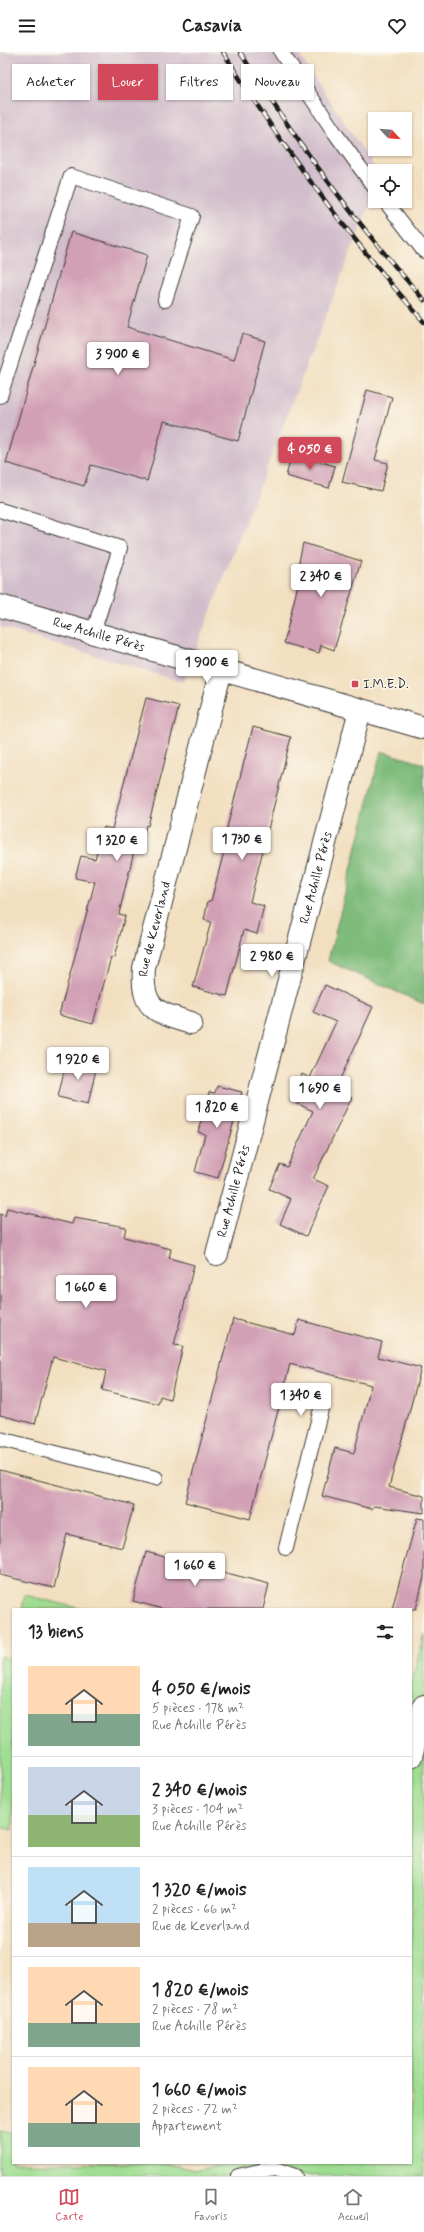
<!DOCTYPE html>
<html lang="fr">
<head>
<meta charset="utf-8">
<style>
	:root { --surface:#fff; --page:#f2f2f2; --text:#222; --muted:#767676; --line:#e0e0e0; --accent:#d1495b }
	body { margin:0; font-family:Mynerve,sans-serif; background:var(--page); color:var(--text); height:100vh; display:flex; flex-direction:column; font-size:15px; white-space:nowrap }
	* { box-sizing:border-box; margin:0 }
	p { font-size:13px; color:var(--muted) }
	.icon { flex:none; width:22px; height:22px; fill:none; stroke:currentColor; stroke-width:2; stroke-linecap:round; stroke-linejoin:round }
	.map { position:relative; flex:1; overflow:hidden }
	.side { position:absolute; left:12px; top:1556px; width:400px; height:556px; display:flex; flex-direction:column; background:var(--surface); border-radius:0px; box-shadow:0 1px 3px #0004 }
	.side>* { flex:none }
	.banner { position:absolute; left:12px; top:12px; width:400px; height:36px; display:flex; gap:8px }
	.needle { width:26px; rotate:116deg }
	.tools { position:absolute; left:368px; top:60px; display:grid; gap:8px }
	.tools a { display:grid; place-items:center; width:44px; height:44px; border-radius:0px; background:var(--surface); box-shadow:0 1px 3px #0004; font-size:20px }
	.price { position:absolute; translate:-50% -34px; padding:0 9px; border-radius:4px; background:#fff; color:#222; font-size:13px; line-height:26px; filter:drop-shadow(0 1px 2px #0008) }
	.price::after { content:''; position:absolute; left:50%; top:24px; width:12px; height:9px; margin-left:-6px; background:inherit; clip-path:polygon(0 0,100% 0,50% 100%) }
	.price.selected { background:var(--accent); color:#fff }
	ul { padding:0; list-style:none }
	li { display:flex; align-items:center; gap:12px; height:100px; padding:0 16px }
	li+li { border-top:1px solid var(--line) }
	li span { display:grid; place-items:center; flex:none; width:112px; height:80px; border-radius:0px; color:#555 }
	li>.icon { margin-inline-start:auto }
	span .icon { width:48px; height:48px; fill:#fffc; stroke-width:1 }
	li b { font-size:17px }
	h2 { display:flex; justify-content:space-between; align-items:center; height:48px; padding:0 16px; font-size:17px }
	.tag { padding:0 14px; border-radius:0px; background:var(--surface); box-shadow:0 1px 3px #0004; font-size:14px; line-height:36px }
	.tag.selected { background:var(--accent); color:#fff }
	header { display:flex; justify-content:space-between; align-items:center; height:52px; padding:0 16px; background:var(--surface); font-size:18px; font-weight:800 }
	.menu { display:flex; justify-content:space-around; align-items:center; height:56px; border-top:1px solid var(--line); background:var(--surface); font-size:11px; color:var(--muted) }
	.menu a { display:grid; justify-items:center; gap:2px }
	.menu .selected { color:var(--accent) }
	.map>svg:first-child { display:block }
	.industrial { fill:#d1bdcb }
	.green { fill:#9fdd92; stroke:#5e7c57 }
	.forest { fill:#7fbc7c; stroke:#4e6c4c }
	.building { fill:#d1a0b5 }
	.lines { fill:none; stroke-linecap:round; stroke-linejoin:round }
	.service-casing { stroke:#3c3935; stroke-width:16 }
	.minor-casing { stroke:#3c3935; stroke-width:24 }
	.tertiary-casing { stroke:#3c3935; stroke-width:24 }
	.service { stroke:#fff; stroke-width:14 }
	.minor { stroke:#fff; stroke-width:22 }
	.tertiary { stroke:#fff; stroke-width:22 }
	.rail-casing { stroke:#1c1c1c; stroke-width:4.5 }
	.rail { stroke:#fbf7ec; stroke-width:3; stroke-dasharray:9; stroke-linecap:butt }
	.poi-dot { fill:#d1495b; stroke:#fbf7ec; stroke-width:1.5 }
	.labels { text-anchor:middle; dominant-baseline:central; stroke-width:3; stroke-linejoin:round; paint-order:stroke }
	.street-label { font-size:13px; fill:#1c1c1c; stroke:#fbf7ec }
	.poi-label { font-size:13px; fill:#1c1c1c; stroke:#fbf7ec; text-anchor:start }
</style>
</head>
<body>
<header><svg class="icon" aria-label="menu" viewBox="0 0 24 24"><path d="M4 6h16M4 12h16M4 18h16"/></svg>Casavia<svg class="icon" aria-label="heart" viewBox="0 0 24 24"><path d="M12 20l-8-8c-3-5 5-10 8-4 3-6 11-1 8 4z"/></svg></header>
<div class="map">
<svg width="424" height="2124" viewBox="0 0 424 2124">
	<rect width="100%" height="100%" fill="#fbf7ec"/>
	<filter id="ink" filterUnits="userSpaceOnUse"><feTurbulence type="fractalNoise" baseFrequency=".025" numOctaves="2"/><feDisplacementMap in="SourceGraphic" scale="8" xChannelSelector="R" yChannelSelector="G"/><feConvolveMatrix kernelMatrix="1 2 1 2 8 2 1 2 1" color-interpolation-filters="sRGB"/></filter>
	<filter id="wash" filterUnits="userSpaceOnUse"><feTurbulence type="fractalNoise" baseFrequency=".012" numOctaves="4" result="noise"/><feDisplacementMap in="SourceGraphic" scale="16" xChannelSelector="R" yChannelSelector="G"/><feGaussianBlur stdDeviation="0.9" result="paint"/><feColorMatrix in="noise" values="0 0 0 0 0 0 0 0 0 0 0 0 0 0 0 0 0 1.4 0 .05"/><feComposite in="paint" operator="in"/></filter>
	<g filter="url(#wash)">
		<rect width="100%" height="100%" fill="#f2dfc0"/>
		<path class="industrial" d="M0 0H297L377 119 375 138 183 630 0 575Z"/>
		<path class="green" d="M25 1543 82 1557H22Z
			M424 1581V2124H0V2078L13 2081V2111H161L197 2118 229 2111H411V1634Z
			M0 1604 13 1608V1778L0 1775Z"/>
		<path class="forest" d="M381 699 424 712V952L328 909Z"/>
		<g id="blocks">
			<path class="building" d="M71 180 147 203 127 275 234 308 242 282 265 289 238 389 164 369 147 429 91 413 84 434 6 411Z
				M367 338 392 345 375 408 388 411 381 439 342 430Z
				M292 402 335 414 329 436 286 424Z
				M303 491 361 509 334 598 321 593 319 601 284 591 301 520 297 519Z
				M146 646 179 654 148 774 146 773 140 800 134 799 119 862 125 864 114 906 111 905 93 972 59 963 95 830 75 826 81 804 95 807 104 775 112 777Z
				M253 675 291 685 250 850 264 854 257 882 244 878 227 944 193 935 211 870 204 868 208 849H211L226 792 223 791Z
				M325 933 373 955 335 1038 352 1045 313 1127 329 1134 306 1184 280 1172 291 1147 269 1137 280 1112 287 1115 313 1059 290 1048 302 1022 310 1026 336 970 313 960Z
				M67 1006 97 1013 88 1052 58 1045Z
				M217 1034 242 1040 218 1126 195 1120 205 1082 198 1080 209 1040 215 1041Z
				M7 1156 72 1172 74 1166 126 1175 124 1185 171 1197 169 1206 194 1213 174 1293 183 1294 170 1347 160 1344 158 1352 102 1338 106 1319 53 1305 35 1372 0 1363V1162L5 1164Z
				M233 1267 295 1283 299 1268 382 1290 378 1305 421 1316 389 1435 424 1444V1461L374 1454 372 1457 322 1444 335 1396 354 1401 371 1333 290 1312 250 1467 185 1450Z
				M0 1418 134 1453 122 1496 67 1482 54 1536 0 1523Z
				M417 1466 424 1467V1525L416 1557H392Z
				M146 1500 269 1532 263 1557H163L133 1549Z"/>
		</g>
	</g>
	<g filter="url(#ink)">
		<use href="#blocks" fill-opacity="0" stroke="#3c3935" stroke-width="1"/>
		<g class="lines">
			<g class="service-casing">
				<path id="service" d="M281 0 335 81 375 136
					M385 149 424 199
					M0 344 71 124 192 164 165 248
					M0 458 120 496 93 581
					M0 1387 156 1426
					M286 1496 322 1353
					M238 2124 273 2116 295 2124"/>
			</g>
			<g class="minor-casing">
				<g id="minor">
					<path id="s1" d="M191 971C155 960 141 957 144 916L221 618"/>
					<path id="s2" d="M217 1202 360 658"/>
					<path d="M411 1704 424 1654"/>
				</g>
			</g>
			<g class="tertiary-casing">
				<g id="tertiary">
					<path id="s3" d="M0 554 424 676"/>
				</g>
			</g>
			<use href="#service" class="service"/>
			<use href="#minor" class="minor"/>
			<use href="#tertiary" class="tertiary"/>
			<g class="rail-casing">
				<path id="rail" d="M223 0C283 97 349 185 424 270
					M240 0C295 88 355 170 424 248"/>
			</g>
			<use href="#rail" class="rail"/>
		</g>
	</g>
	<rect class="poi-dot" x="351" y="628" width="8" height="8" rx="2"/>
	<g class="labels">
		<g class="street-label">
			<text stroke="none"><textPath href="#s3" startOffset="103">Rue Achille Pérès</textPath></text>
			<text stroke="none"><textPath href="#s2" startOffset="389">Rue Achille Pérès</textPath></text>
			<text stroke="none"><textPath href="#s1" startOffset="123">Rue de Keverland</textPath></text>
			<text stroke="none"><textPath href="#s2" startOffset="65">Rue Achille Pérès</textPath></text>
		</g>
		<g class="poi-label">
			<text x="363" y="632">I.M.E.D.</text>
		</g>
	</g>
</svg>
<div class="tools">
<a><svg class="needle" viewBox="-14 -14 28 28"><path d="M0-13l5 13h-10z" fill="#e53935"/><path d="M0 13l5-13h-10z" fill="#767676"/></svg></a>
<a><svg class="icon" aria-label="locate" viewBox="0 0 24 24"><circle cx="12" cy="12" r="6"/><path d="M12 2v4M12 18v4M2 12h4M18 12h4"/></svg></a>
</div>
<b class="price" style="left:118px;top:324px">3 900 €</b>
<b class="price selected" style="left:310px;top:419px">4 050 €</b>
<b class="price" style="left:321px;top:546px">2 340 €</b>
<b class="price" style="left:207px;top:632px">1 900 €</b>
<b class="price" style="left:242px;top:809px">1 730 €</b>
<b class="price" style="left:117px;top:810px">1 320 €</b>
<b class="price" style="left:272px;top:926px">2 980 €</b>
<b class="price" style="left:78px;top:1029px">1 920 €</b>
<b class="price" style="left:320px;top:1058px">1 690 €</b>
<b class="price" style="left:217px;top:1077px">1 820 €</b>
<b class="price" style="left:86px;top:1257px">1 660 €</b>
<b class="price" style="left:301px;top:1365px">1 340 €</b>
<b class="price" style="left:195px;top:1535px">1 660 €</b>
<div class="banner">
<a class="tag">Acheter</a>
<a class="tag selected">Louer</a>
<a class="tag">Filtres</a>
<a class="tag">Nouveau</a>
</div>
<section class="side">
<h2>13 biens<svg class="icon" aria-label="filters" viewBox="0 0 24 24"><path d="M4 7h16M4 17h16"/><circle cx="9" cy="7" r="2"/><circle cx="15" cy="17" r="2"/></svg></h2>
<ul>
<li><span style="background:linear-gradient(#ffd9b3 60%,#7fa58c 0)"><svg class="icon" aria-label="home" viewBox="0 0 24 24"><path d="M3 11l9-7 9 7M6 9v11h12V9"/></svg></span><div><b>4 050 €/mois</b><p>5 pièces · 178 m²</p><p>Rue Achille Pérès</p></div></li>
<li><span style="background:linear-gradient(#c9d6e8 60%,#8fb573 0)"><svg class="icon" aria-label="home" viewBox="0 0 24 24"><path d="M3 11l9-7 9 7M6 9v11h12V9"/></svg></span><div><b>2 340 €/mois</b><p>3 pièces · 104 m²</p><p>Rue Achille Pérès</p></div></li>
<li><span style="background:linear-gradient(#bfe0f5 70%,#b9a48a 0)"><svg class="icon" aria-label="home" viewBox="0 0 24 24"><path d="M3 11l9-7 9 7M6 9v11h12V9"/></svg></span><div><b>1 320 €/mois</b><p>2 pièces · 66 m²</p><p>Rue de Keverland</p></div></li>
<li><span style="background:linear-gradient(#ffd9b3 70%,#7fa58c 0)"><svg class="icon" aria-label="home" viewBox="0 0 24 24"><path d="M3 11l9-7 9 7M6 9v11h12V9"/></svg></span><div><b>1 820 €/mois</b><p>2 pièces · 78 m²</p><p>Rue Achille Pérès</p></div></li>
<li><span style="background:linear-gradient(#ffd9b3 70%,#7fa58c 0)"><svg class="icon" aria-label="home" viewBox="0 0 24 24"><path d="M3 11l9-7 9 7M6 9v11h12V9"/></svg></span><div><b>1 660 €/mois</b><p>2 pièces · 72 m²</p><p>Appartement</p></div></li>
</ul>
</section>
</div>
<nav class="menu">
<a class="selected"><svg class="icon" aria-label="map" viewBox="0 0 24 24"><path d="M3 6l6-2 6 2 6-2v14l-6 2-6-2-6 2zM9 4v14M15 6v14"/></svg>Carte</a>
<a><svg class="icon" aria-label="saved" viewBox="0 0 24 24"><path d="M7 4h10v16l-5-4-5 4z"/></svg>Favoris</a>
<a><svg class="icon" aria-label="home" viewBox="0 0 24 24"><path d="M3 11l9-7 9 7M6 9v11h12V9"/></svg>Accueil</a>
</nav>
</body>
</html>
